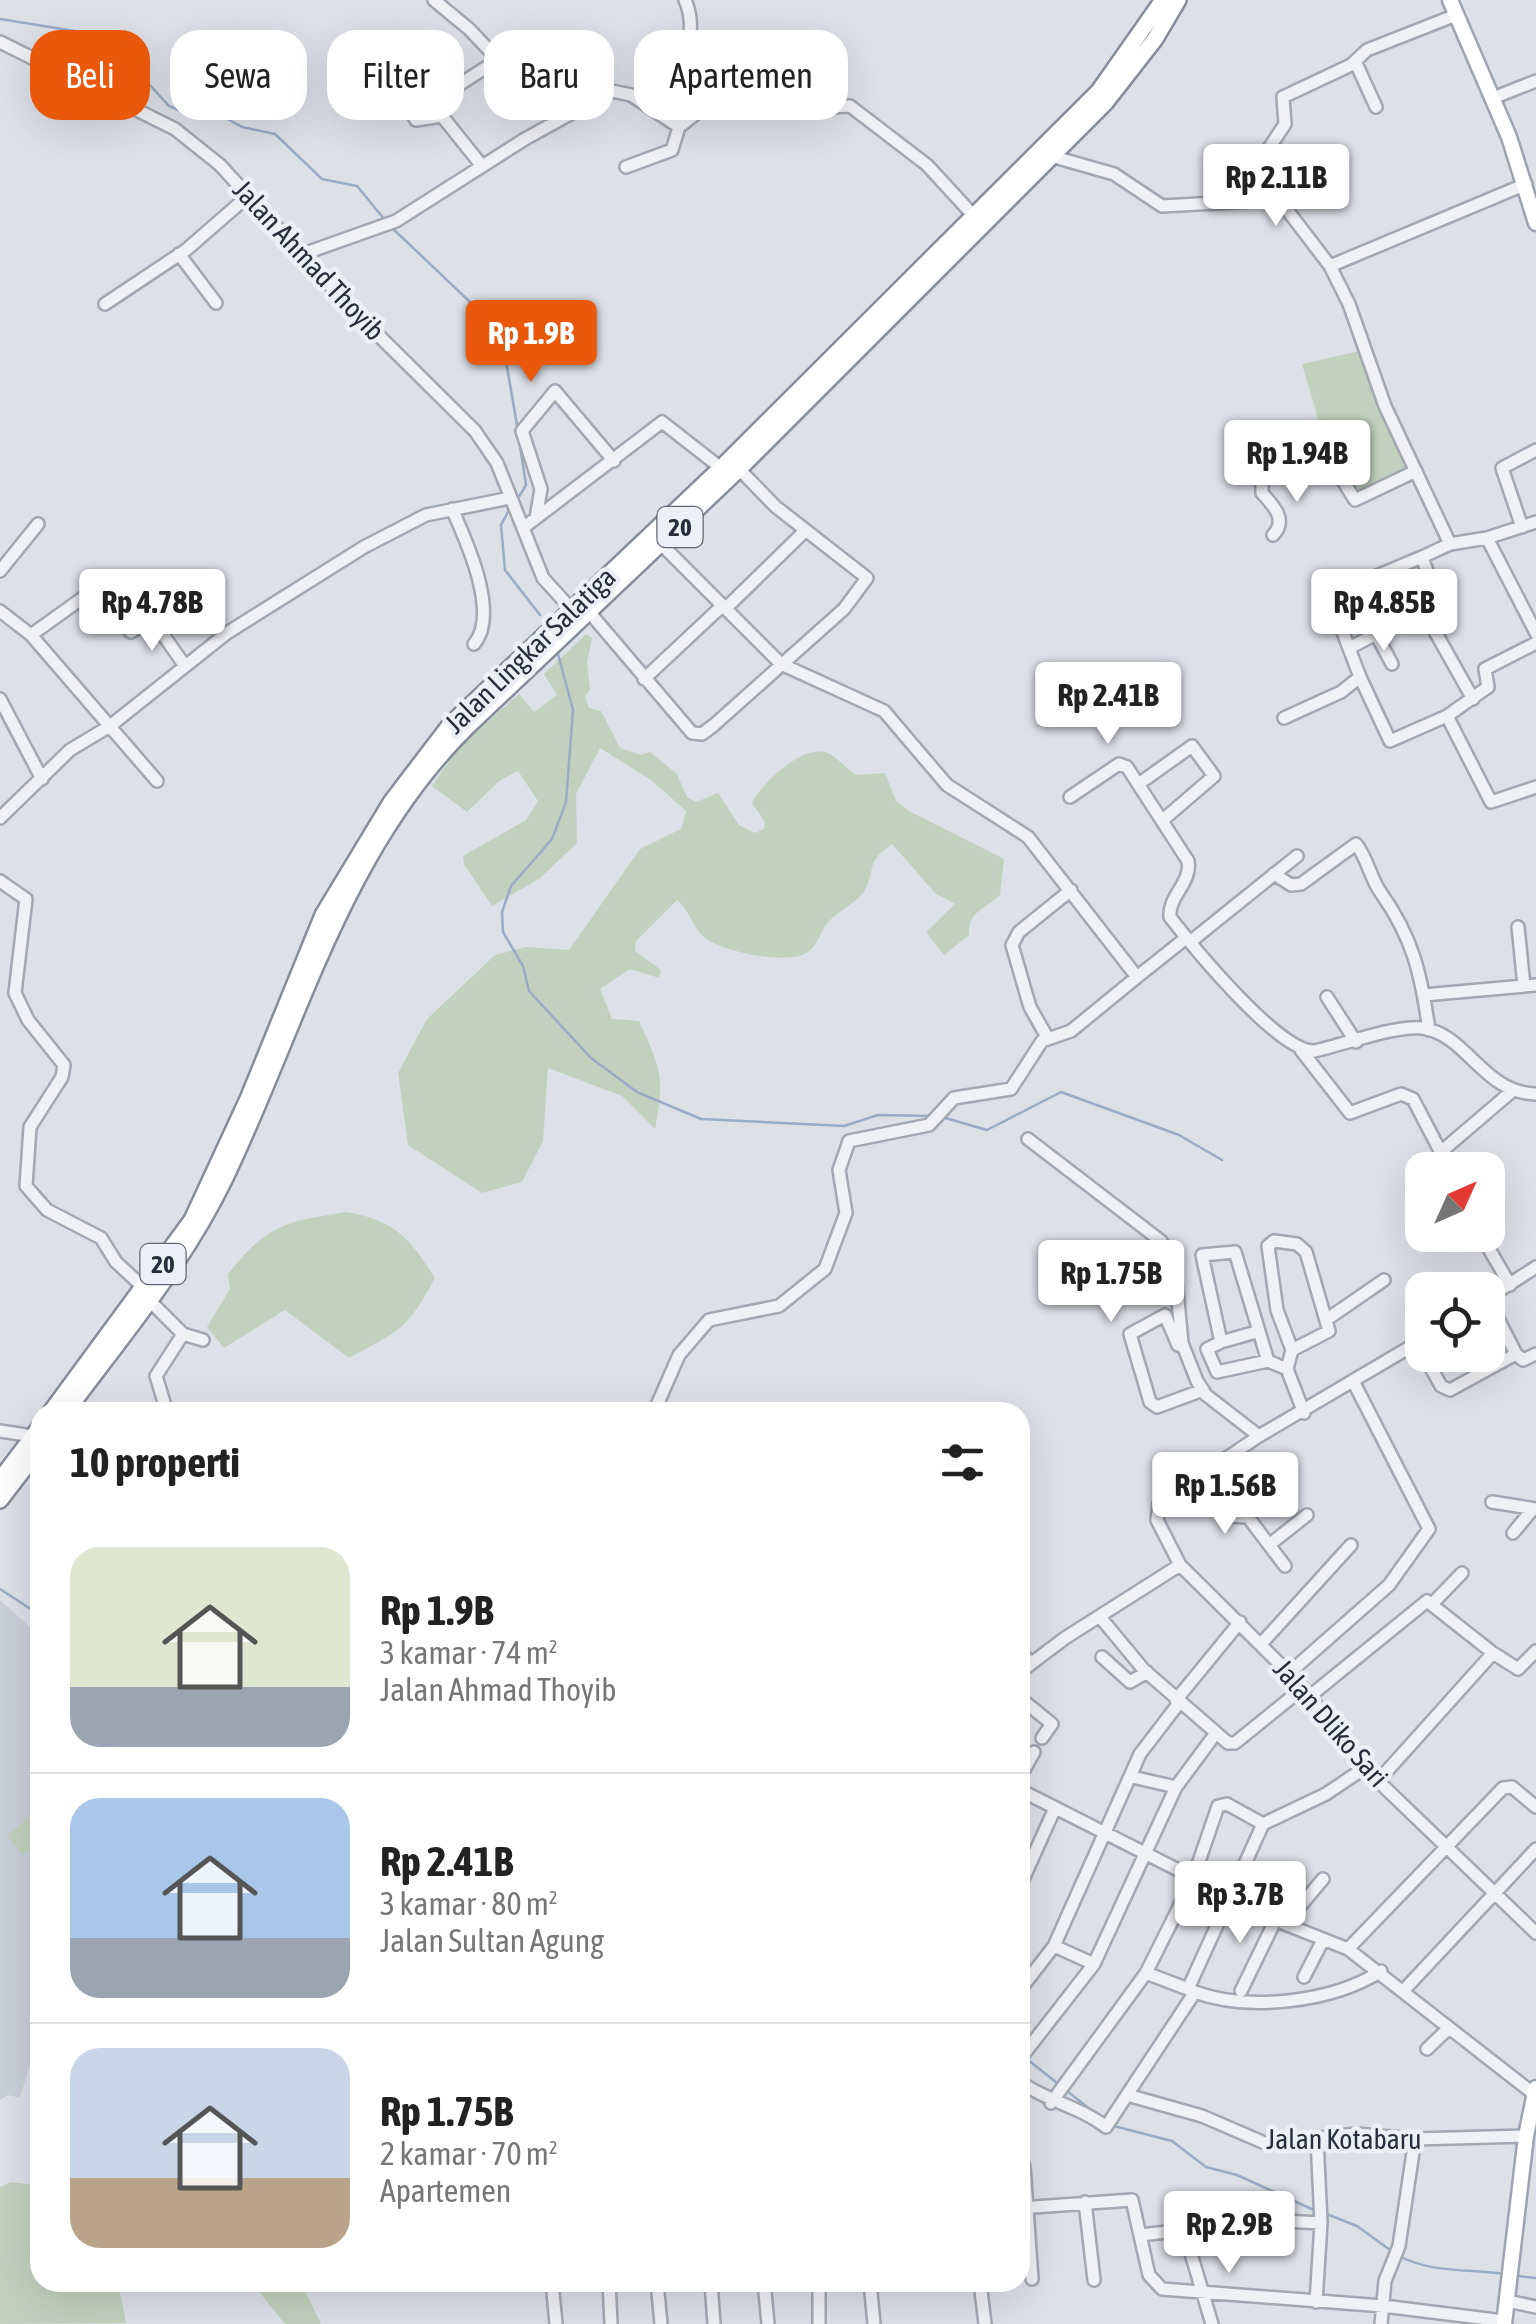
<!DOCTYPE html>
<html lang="id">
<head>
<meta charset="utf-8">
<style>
	:root { --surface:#fff; --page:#f6f6f6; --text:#222; --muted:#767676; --line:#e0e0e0; --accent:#ea580c }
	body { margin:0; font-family:"Asap Condensed",sans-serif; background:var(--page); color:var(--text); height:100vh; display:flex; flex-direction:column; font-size:38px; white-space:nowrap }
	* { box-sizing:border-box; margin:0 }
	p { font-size:32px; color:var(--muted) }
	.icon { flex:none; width:55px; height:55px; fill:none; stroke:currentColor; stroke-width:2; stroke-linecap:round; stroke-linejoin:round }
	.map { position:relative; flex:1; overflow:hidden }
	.drawer { position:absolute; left:30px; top:1402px; width:1000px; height:890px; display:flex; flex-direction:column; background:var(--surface); border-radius:30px; box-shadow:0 10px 40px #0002 }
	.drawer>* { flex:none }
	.top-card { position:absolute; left:30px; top:30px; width:1000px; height:90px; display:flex; gap:20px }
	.needle { width:65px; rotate:45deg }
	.buttons { position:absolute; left:1405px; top:1152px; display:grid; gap:20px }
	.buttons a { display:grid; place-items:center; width:100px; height:100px; border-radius:20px; background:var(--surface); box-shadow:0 10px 40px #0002; font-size:50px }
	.price { position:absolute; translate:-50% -85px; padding:0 22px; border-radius:10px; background:#fff; color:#222; font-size:32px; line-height:65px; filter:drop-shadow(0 2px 5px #0008) }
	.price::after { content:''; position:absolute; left:50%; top:60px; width:30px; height:22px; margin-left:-15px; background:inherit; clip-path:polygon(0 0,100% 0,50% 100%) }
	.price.active { background:var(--accent); color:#fff }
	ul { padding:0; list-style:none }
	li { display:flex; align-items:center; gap:30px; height:250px; padding:0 40px }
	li+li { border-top:2px solid var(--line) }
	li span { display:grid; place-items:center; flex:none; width:280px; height:200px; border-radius:30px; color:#555 }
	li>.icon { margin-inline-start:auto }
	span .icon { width:120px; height:120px; fill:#fffc; stroke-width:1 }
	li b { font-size:42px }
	h2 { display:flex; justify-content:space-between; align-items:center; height:120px; padding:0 40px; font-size:42px }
	.chip { padding:0 35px; border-radius:30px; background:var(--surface); box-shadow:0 10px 40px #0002; font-size:35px; line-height:90px }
	.chip.active { background:var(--accent); color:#fff }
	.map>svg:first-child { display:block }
	.built { fill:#cbcfd9 }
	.green { fill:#c2d1be }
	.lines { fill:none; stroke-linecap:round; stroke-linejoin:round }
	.stream { stroke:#98abc7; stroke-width:2.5 }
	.minor-casing { stroke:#a3a7b1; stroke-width:16 }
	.major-casing { stroke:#9ca4b3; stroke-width:19 }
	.highway-casing { stroke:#858d9d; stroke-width:20 }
	.minor { stroke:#f0f1f5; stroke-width:11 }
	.major { stroke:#fff; stroke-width:14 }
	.highway { stroke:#fff; stroke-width:15 }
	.labels { text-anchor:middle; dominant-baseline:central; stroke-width:9; stroke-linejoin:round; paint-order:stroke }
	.shield { fill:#eceff5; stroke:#626774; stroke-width:2.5 }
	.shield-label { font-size:25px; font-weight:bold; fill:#272d3d }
	.street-label { font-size:28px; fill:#272d3d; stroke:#eceff5 }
</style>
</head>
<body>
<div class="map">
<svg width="1536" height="2324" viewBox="0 0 1536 2324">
	<rect width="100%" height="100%" fill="#dde0e7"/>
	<path class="built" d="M0 1600 40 1636V2065L29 2067 20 2098 8 2095 0 2100Z"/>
	<path class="green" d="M1360 351 1413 471 1355 502 1323 435 1302 364Z
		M586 634 592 638 587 662 590 690 585 696 589 708 601 711 620 748 641 755 650 752 677 774 687 797 696 802 718 793 739 825 755 833 764 829 765 822 752 803C760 785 802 745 825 752 835 755 847 769 856 775L885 773 896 801 909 811 1004 859 1000 895C984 910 968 911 969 935L944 955 926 932 955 904 936 894 892 844C867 862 876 864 866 888 859 903 836 911 826 925 818 936 817 950 802 955 780 963 722 952 704 937 692 927 690 910 677 900L636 941 635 951 661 970 659 978 630 969 600 989 612 1019 639 1021C661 1069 665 1077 655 1129L622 1096 548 1068 543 1141 522 1182 482 1193 408 1145 398 1073 427 1019 495 955 526 947 569 950 640 849 681 829 686 811 651 780 600 748 576 794 577 843 539 879 492 906 464 864 463 856 526 820 538 801 518 771 499 781 467 812 432 786 458 748 519 694 534 712 557 695 544 674Z
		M346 1212C394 1220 409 1237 435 1278 407 1330 399 1331 349 1358L285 1310 224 1348 207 1327 230 1289 228 1274C267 1225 286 1221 346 1212Z
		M37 1811 40 1841 23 1855 7 1836Z
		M11 2182 40 2186V2282L118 2283 126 2323 0 2324V2187Z
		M252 2283H301L321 2324H285Z"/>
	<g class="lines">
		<path class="stream" d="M0 19 118 38 133 50 148 83 169 106 185 113 222 116 242 127 275 134 322 179 357 186 385 220
			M390 226 488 319 506 361 518 431
			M516 502 526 485 519 439
			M510 508 501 525 505 570 540 615
			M558 654 573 710 566 802 552 839 511 886 502 912 503 932 523 966 529 991 591 1058 637 1092 701 1119 844 1126 878 1115 934 1116
			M942 1117 987 1130 1061 1092 1179 1135 1222 1160
			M0 1589 40 1615
			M1028 2060 1057 2083
			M1067 2091 1096 2114
			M1110 2125 1172 2141 1206 2167 1237 2175 1316 2211
			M1324 2213 1357 2226 1390 2250
			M1401 2257C1433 2273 1470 2269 1505 2274
			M1518 2276 1536 2278"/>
		<g class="minor-casing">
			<path id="minor" d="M434 0 469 29 556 121
				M685 0C704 43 662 69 720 95
				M0 42 175 129 220 165 351 308 475 431 497 463 543 578 572 610
				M1355 61 1376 107
				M1493 98 1536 81
				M1051 156 1114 174 1162 206 1270 200 1288 211 1330 266 1349 304 1385 406 1450 544
				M482 166 442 116 416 120 406 104 425 90 434 101 499 59
				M626 167 672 150 679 127
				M1252 200 1258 165 1285 124 1283 97 1351 65 1367 50 1456 15
				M179 254 216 303
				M303 254 396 221 525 139 612 91 631 95 679 127 720 95 751 107 776 99 810 108 850 106 927 165 972 214
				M1330 266 1526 184
				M105 304 186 250 248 196
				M452 509C466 540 500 614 474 644
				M536 518 541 489 522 431 555 391 614 461
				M1536 522 1487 538 1536 633
				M1522 527 1502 468 1536 450
				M523 528 662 422 721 468
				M1273 535C1288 520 1273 505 1262 493V474L1281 452 1315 436 1355 500 1416 471
				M661 544 781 664 884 711 947 785 1028 837 1137 977 1186 938
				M0 571 38 524
				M584 606 692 733 702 734 714 725 844 609 867 578 776 507 739 469
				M725 609 805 531
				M1423 610 1473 699
				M0 611 31 635 157 781
				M152 619 185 666
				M1376 634 1392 664
				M31 635 91 592 131 632 158 615
				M1349 648 1438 602 1422 557 1450 544 1487 538
				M1360 677 1390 741 1447 716 1488 687 1485 669 1536 643
				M644 679 722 606
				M0 699 42 779
				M1447 716 1491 802 1536 787
				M1284 718 1341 692 1360 677 1329 596 1422 557
				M1140 783 1192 746 1214 776 1164 819
				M1070 797 1119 764 1127 767 1188 861C1192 883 1168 896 1170 917 1193 947 1278 1051 1314 1051 1342 1045 1396 1025 1422 1028 1467 1034 1483 1093 1536 1094
				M0 818 70 750 110 726 227 633 364 547 426 515 510 498
				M1274 874 1291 885 1301 884 1356 844C1368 859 1370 878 1381 893 1413 938 1421 974 1429 1030
				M0 881 26 899 15 993 28 1020 64 1065 62 1077 30 1127 26 1186 47 1210 101 1238 116 1262 145 1289
				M1518 927 1524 986
				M1190 942 1297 856
				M1424 995 1536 985
				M1327 997 1356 1042
				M1047 1037 1030 1007 1012 945 1019 932 1071 890
				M1301 1050 1350 1113 1401 1094 1413 1099 1450 1170
				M1028 1139 1161 1241 1175 1269 1182 1343 1197 1381 1206 1395 1259 1436
				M1442 1151 1511 1092
				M1481 1235 1510 1285
				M1488 1298 1536 1267
				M1488 1299 1516 1354
				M150 1301 183 1334 203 1340
				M1326 1320 1384 1280
				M1422 1340 1259 1436 1159 1504 1157 1520 1180 1565 1296 1680 1378 1781 1536 1933
				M1221 1342 1256 1332
				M1178 1345 1165 1315 1130 1334 1150 1402 1157 1407 1203 1390
				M1292 1350 1329 1331 1306 1252 1297 1244 1274 1241 1268 1246 1277 1310 1292 1350 1287 1369 1304 1413
				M1424 1355 1441 1386 1450 1390 1516 1354 1523 1360 1536 1354
				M1268 1361 1235 1252 1202 1255 1221 1342 1207 1349 1217 1372 1268 1361 1287 1369
				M167 1412 156 1376 183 1334
				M654 1412 679 1355 709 1320 779 1306 825 1269 846 1213 839 1170 849 1141 929 1125 954 1098 1011 1089 1042 1041 1071 1031 1137 977
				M0 1431 39 1437
				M1194 1481 1228 1516 1248 1517 1285 1566
				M1492 1502 1536 1509
				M1513 1533 1532 1510
				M1269 1545 1307 1515
				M1432 1604 1462 1573
				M1100 1617 1144 1670 1228 1743H1235L1303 1688
				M1261 1644 1351 1545
				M1020 1652 1031 1663
				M1102 1657 1130 1682 1147 1672
				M1020 1672 1065 1638 1180 1565
				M1289 1673 1389 1585 1429 1529 1354 1383
				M1310 1696 1427 1601 1493 1653
				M1020 1698 1052 1724 1042 1738
				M1176 1700 1240 1622
				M1020 1777 1034 1752
				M1132 1777 1176 1787
				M1378 1781 1493 1653 1518 1669 1536 1651
				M1020 1790 1285 1924 1348 1949 1534 2094
				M1263 1824 1326 1794 1366 1767
				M1020 1886 1055 1808
				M1285 1924 1323 1879
				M1054 1946 1094 1964
				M1348 1949 1503 1788 1512 1787 1536 1807
				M1146 1973 1188 1989
				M1304 1977 1323 1940
				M1020 1990 1054 1946 1140 1754 1179 1703
				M1404 1990 1536 1849
				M1241 1991 1276 1919
				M1195 1992C1249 2012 1333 2002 1381 1971
				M1427 2049 1449 2028
				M1020 2059 1094 1964 1176 1787 1216 1733
				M1020 2082C1049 2102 1081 2107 1106 2127L1127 2095 1202 2116 1267 2144 1356 2134 1415 2139 1526 2136
				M1051 2103 1146 1973 1193 1879 1218 1806 1227 1804 1263 1824 1188 1989 1195 1992 1127 2095
				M1317 2139 1321 2223
				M1024 2166 1032 2279
				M1085 2202 1094 2280
				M1020 2208 1132 2200 1149 2275 1162 2289 1383 2306 1504 2321
				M1184 2230 1212 2324
				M1141 2235 1184 2230 1203 2212 1226 2218 1321 2223 1316 2302
				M552 2282 556 2324
				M609 2282 611 2324
				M657 2282 661 2324
				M711 2282 714 2324
				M764 2282 768 2324
				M819 2282V2324
				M870 2282 874 2324
				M980 2282 985 2324
				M1507 2301 1536 2307
				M1381 2324 1385 2281 1399 2246 1415 2139"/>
		</g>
		<g class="major-casing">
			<path id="major" d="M1450 0 1509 137 1536 223
				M1504 2324 1526 2136 1536 2088"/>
		</g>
		<g class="highway-casing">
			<path id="highway" d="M51 1412 192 1220 248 1099 323 915 392 801 450 725 721 468 1099 91 1163 0
				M66 1412C121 1337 183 1265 224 1180 298 1027 341 851 467 727L739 469 1105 103 1155 39 1178 0
				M0 1480 40 1427
				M0 1500 40 1448"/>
		</g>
		<use href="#minor" class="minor"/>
		<use href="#major" class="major"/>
		<use href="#highway" class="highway"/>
	</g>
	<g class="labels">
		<g class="shield">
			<rect x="657.5" y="507" width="45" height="40" rx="8"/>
			<rect x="140.5" y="1244" width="45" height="40" rx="8"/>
		</g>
		<g class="shield-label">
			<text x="680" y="527">20</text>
			<text x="163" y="1264">20</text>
		</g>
		<g class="street-label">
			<text transform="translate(309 260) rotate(47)">Jalan Ahmad Thoyib</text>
			<text transform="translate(530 650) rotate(-44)">Jalan Lingkar Salatiga</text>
			<text transform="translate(1331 1723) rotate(49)">Jalan Dliko Sari</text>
			<text x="1344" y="2139">Jalan Kotabaru</text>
		</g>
	</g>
</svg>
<div class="buttons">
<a><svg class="needle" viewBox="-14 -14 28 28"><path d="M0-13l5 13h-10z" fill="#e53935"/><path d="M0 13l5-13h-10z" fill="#767676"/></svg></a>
<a><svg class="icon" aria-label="locate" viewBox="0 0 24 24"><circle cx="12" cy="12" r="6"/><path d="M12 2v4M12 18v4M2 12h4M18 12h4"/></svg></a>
</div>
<b class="price" style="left:1276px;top:229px">Rp 2.11B</b>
<b class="price active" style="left:531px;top:385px">Rp 1.9B</b>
<b class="price" style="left:1297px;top:505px">Rp 1.94B</b>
<b class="price" style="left:152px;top:654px">Rp 4.78B</b>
<b class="price" style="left:1384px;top:654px">Rp 4.85B</b>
<b class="price" style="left:1108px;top:747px">Rp 2.41B</b>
<b class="price" style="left:1111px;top:1325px">Rp 1.75B</b>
<b class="price" style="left:1225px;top:1537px">Rp 1.56B</b>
<b class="price" style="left:1240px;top:1946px">Rp 3.7B</b>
<b class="price" style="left:1229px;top:2276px">Rp 2.9B</b>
<div class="top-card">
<a class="chip active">Beli</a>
<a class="chip">Sewa</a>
<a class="chip">Filter</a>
<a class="chip">Baru</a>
<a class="chip">Apartemen</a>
</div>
<section class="drawer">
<h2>10 properti<svg class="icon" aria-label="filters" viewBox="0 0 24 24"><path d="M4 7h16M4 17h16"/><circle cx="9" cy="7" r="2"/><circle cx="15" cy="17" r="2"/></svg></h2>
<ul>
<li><span style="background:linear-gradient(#dfe7d0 70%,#9aa5b1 0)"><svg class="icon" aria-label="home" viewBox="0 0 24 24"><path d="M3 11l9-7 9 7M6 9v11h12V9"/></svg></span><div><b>Rp 1.9B</b><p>3 kamar · 74 m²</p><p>Jalan Ahmad Thoyib</p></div></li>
<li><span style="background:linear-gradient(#a9c7e8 70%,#9aa5b1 0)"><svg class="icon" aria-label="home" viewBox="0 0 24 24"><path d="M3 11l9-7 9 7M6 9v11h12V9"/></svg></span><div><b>Rp 2.41B</b><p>3 kamar · 80 m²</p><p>Jalan Sultan Agung</p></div></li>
<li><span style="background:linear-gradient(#c9d6e8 65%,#b9a48a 0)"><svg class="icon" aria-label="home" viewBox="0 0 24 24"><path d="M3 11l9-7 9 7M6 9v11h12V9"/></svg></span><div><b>Rp 1.75B</b><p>2 kamar · 70 m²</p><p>Apartemen</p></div></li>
</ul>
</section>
</div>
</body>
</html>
